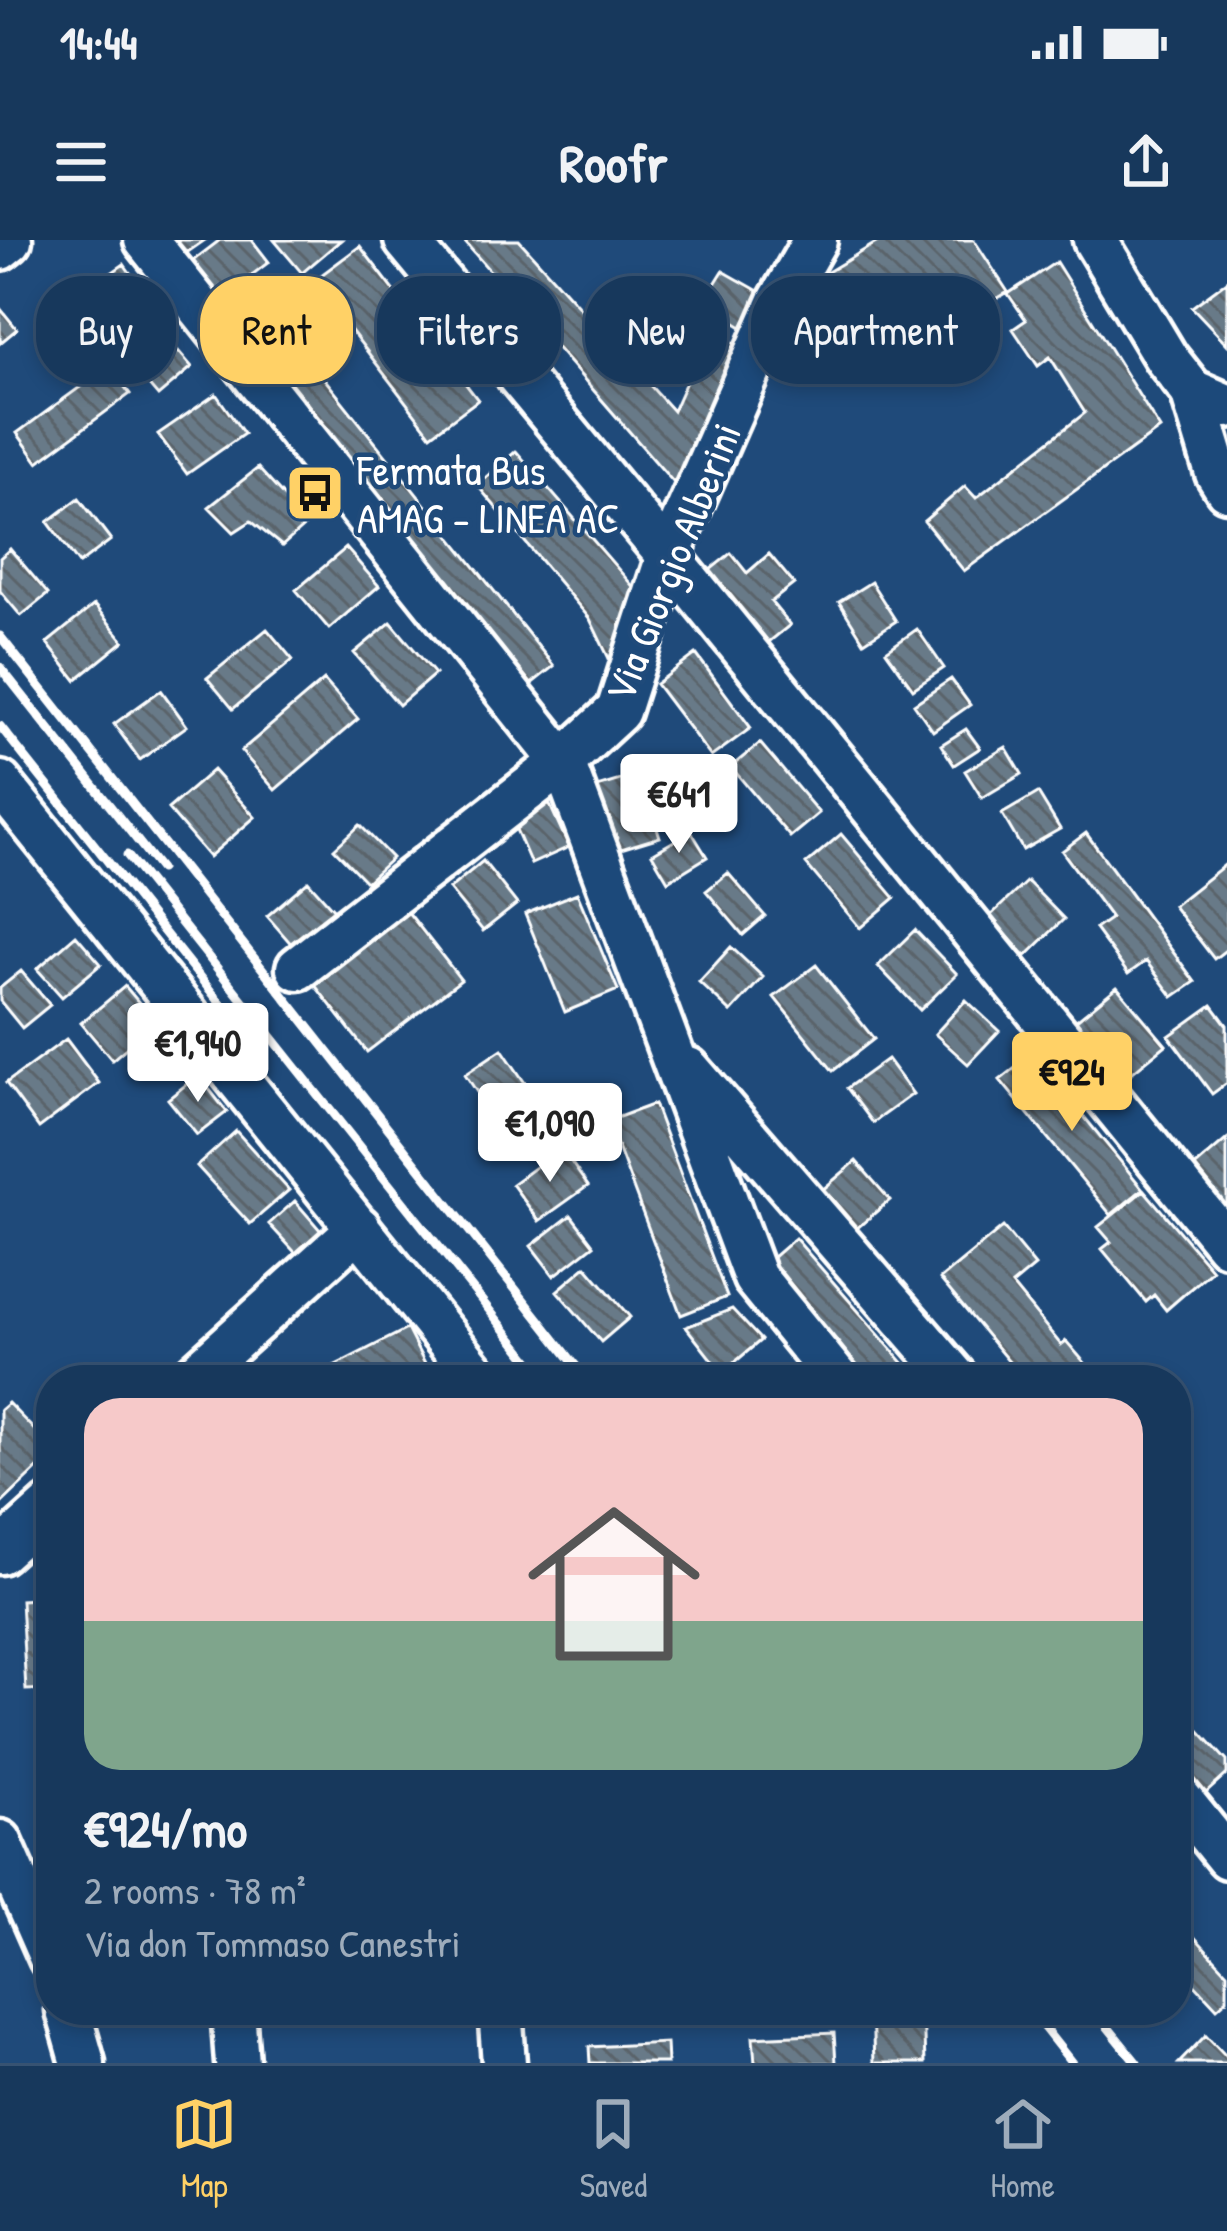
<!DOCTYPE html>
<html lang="en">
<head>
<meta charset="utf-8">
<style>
	:root { --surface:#17385c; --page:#203f62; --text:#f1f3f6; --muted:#9eacbb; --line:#365272; --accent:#ffd166 }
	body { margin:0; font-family:"Patrick Hand",sans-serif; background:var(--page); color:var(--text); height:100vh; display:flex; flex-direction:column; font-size:45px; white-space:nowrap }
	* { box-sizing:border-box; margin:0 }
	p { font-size:39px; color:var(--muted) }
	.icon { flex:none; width:66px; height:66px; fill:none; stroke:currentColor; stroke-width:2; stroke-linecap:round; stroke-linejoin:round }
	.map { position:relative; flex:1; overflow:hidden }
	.panel { position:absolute; left:36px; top:1125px; width:1155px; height:660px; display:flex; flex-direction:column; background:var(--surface); border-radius:48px; box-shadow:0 6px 18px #0003,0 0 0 3px var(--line) }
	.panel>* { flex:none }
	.banner { position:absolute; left:36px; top:36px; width:1155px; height:108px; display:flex; gap:24px }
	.price { position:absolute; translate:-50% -102px; padding:0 27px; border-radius:12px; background:#fff; color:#222; font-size:39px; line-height:78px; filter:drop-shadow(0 3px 6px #0008) }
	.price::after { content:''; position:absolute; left:50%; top:72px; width:36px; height:27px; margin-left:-18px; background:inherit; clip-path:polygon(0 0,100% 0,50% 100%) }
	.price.current { background:var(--accent); color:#111 }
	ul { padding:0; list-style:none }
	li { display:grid; align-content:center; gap:24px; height:636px; padding:0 48px }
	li+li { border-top:3px solid var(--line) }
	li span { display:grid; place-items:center; height:372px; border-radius:36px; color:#555 }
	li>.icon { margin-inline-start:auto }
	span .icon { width:216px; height:216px; fill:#fffc; stroke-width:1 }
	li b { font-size:51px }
	.chip { padding:0 42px; border-radius:48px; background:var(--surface); box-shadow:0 6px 18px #0003,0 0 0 3px var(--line); font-size:42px; line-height:108px }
	.chip.current { background:var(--accent); color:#111 }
	.status { display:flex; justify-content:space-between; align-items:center; height:84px; padding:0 60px; background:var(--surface); direction:ltr }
	.status svg { height:33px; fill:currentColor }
	header { display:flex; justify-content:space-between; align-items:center; height:156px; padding:0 48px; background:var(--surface); font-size:54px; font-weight:700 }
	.dock { display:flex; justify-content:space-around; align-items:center; height:168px; border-top:3px solid var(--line); background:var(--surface); font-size:33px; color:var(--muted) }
	.dock a { display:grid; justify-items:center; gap:6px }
	.dock .current { color:var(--accent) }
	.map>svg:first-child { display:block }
	.building { fill:url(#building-back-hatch); stroke:#fff; stroke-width:3 }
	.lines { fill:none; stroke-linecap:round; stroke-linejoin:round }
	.minor-casing { stroke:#fff; stroke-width:51 }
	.minor { stroke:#1f4a7a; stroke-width:42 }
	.rail { stroke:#fff; stroke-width:9 }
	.labels { text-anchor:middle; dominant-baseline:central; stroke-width:9; stroke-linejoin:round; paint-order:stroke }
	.poi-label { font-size:42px; fill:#fff; stroke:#1f4a7a; text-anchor:start }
	.street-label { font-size:42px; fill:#fff; stroke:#1f4a7a }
</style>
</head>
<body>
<div class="status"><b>14:44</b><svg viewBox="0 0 49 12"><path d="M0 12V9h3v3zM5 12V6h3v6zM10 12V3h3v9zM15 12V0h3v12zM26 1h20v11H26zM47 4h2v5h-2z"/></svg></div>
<header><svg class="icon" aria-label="menu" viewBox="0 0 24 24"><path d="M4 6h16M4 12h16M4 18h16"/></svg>Roofr<svg class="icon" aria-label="share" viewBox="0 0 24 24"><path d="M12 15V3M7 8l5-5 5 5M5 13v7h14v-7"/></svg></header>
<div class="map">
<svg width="1227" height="1823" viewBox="0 0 1227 1823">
	<defs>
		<pattern id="building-back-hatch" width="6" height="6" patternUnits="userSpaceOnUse" patternTransform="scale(3)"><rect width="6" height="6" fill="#677a88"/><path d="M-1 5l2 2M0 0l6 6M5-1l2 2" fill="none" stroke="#5a636a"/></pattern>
	</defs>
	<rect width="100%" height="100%" fill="#1f4a7a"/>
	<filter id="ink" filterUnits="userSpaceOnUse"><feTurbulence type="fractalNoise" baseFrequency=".00833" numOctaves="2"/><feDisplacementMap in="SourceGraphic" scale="24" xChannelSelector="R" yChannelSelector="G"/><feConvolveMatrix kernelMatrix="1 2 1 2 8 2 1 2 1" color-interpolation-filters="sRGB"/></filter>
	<g filter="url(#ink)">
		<path class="building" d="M155 0H205L172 23Z
			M220 0H252L269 22 211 66 182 29Z
			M274 0H341L302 33Z
			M463 0H519L673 171 693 126 670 101 700 69 749 118 681 251Z
			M881 0H974L1008 52 881 128 826 33Z
			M360 6 478 160 431 195 313 41Z
			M1056 22 1160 189 964 331 924 281 965 246 976 258 1085 173 1050 117 1038 126 1013 89 1026 80 1008 54Z
			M124 24 145 54 105 82 84 52Z
			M723 31 762 53 742 87 703 63Z
			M1227 41V104L1192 67Z
			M0 68 17 89 0 103Z
			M150 78 192 127 158 156 116 107Z
			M279 82 554 426 520 453 245 109Z
			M109 126 130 154 38 222 17 193Z
			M216 154 244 194 187 234 158 194Z
			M516 211 637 351 615 431 590 379 477 245Z
			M258 228 308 283 282 306 251 281 234 292 209 267Z
			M79 258 111 300 79 324 48 282Z
			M346 308 379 346 329 389 296 350Z
			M10 309 48 354 21 376 0 351V318Z
			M731 313 747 333 769 314 794 344 771 362 790 385 764 406 705 334Z
			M871 342 896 381 864 402 839 362Z
			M94 365 124 401 76 440 47 403Z
			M391 382 435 434 399 465 354 413Z
			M267 389 293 420 233 469 207 438Z
			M917 389 944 428 913 449 886 411Z
			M696 414 751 488 711 517 656 444Z
			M951 439 970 465 933 491 914 464Z
			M324 440 358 479 275 550 241 511Z
			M161 450 187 486 140 520 114 484Z
			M966 489 980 508 954 525 941 505Z
			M760 503 819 573 790 597 731 527Z
			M1006 507 1022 534 982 558 965 531Z
			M213 530 255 577 209 617 168 569Z
			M640 534 660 597 618 610 597 547Z
			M1038 553 1060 589 1023 610 1002 574Z
			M548 561 569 607 531 624 511 578Z
			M360 585 392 618 366 642 334 609Z
			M691 591 707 617 668 641 652 614Z
			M1086 593 1195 742 1173 757 1146 721 1128 734 1095 689 1111 678 1062 611Z
			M841 594 895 658 860 688 806 624Z
			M483 621 517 664 483 691 449 649Z
			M1227 623V709L1214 719 1173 666Z
			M728 633 765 676 743 695 706 651Z
			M308 641 335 671 293 706 267 676Z
			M1027 641 1064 679 1026 716 989 677Z
			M577 653 618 750 565 772 525 674Z
			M408 672 461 740 367 812 314 744Z
			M915 690 957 734 920 770 878 726Z
			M76 695 101 724 62 757 37 729Z
			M731 707 763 737 731 772 699 742Z
			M816 725 874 799 833 831 774 757Z
			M21 731 50 765 22 788 0 761V748Z
			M125 746 156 783 112 820 81 783Z
			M1117 747 1166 805 1123 840 1074 782Z
			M966 760 999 791 968 824 935 794Z
			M1212 765 1227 785V843L1212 854 1169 796Z
			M66 799 99 843 39 888 6 843Z
			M502 809 536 859 498 884 465 834Z
			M1033 814 1143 949 1111 975 1000 840Z
			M887 819 913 854 873 883 847 848Z
			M198 835 227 872 197 895 168 859Z
			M654 864 727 1057 681 1075 608 881Z
			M236 891 289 950 250 984 197 926Z
			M1227 899V971L1191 930Z
			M561 908 588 946 539 981 512 944Z
			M856 921 890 960 855 990 821 951Z
			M1144 950 1212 1030 1166 1070 1154 1055 1146 1062 1102 1009 1111 1002 1098 987Z
			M295 961 327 998 302 1020 269 984Z
			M571 975 594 1005 554 1036 531 1006Z
			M1003 987 1035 1026 1012 1045 1061 1105 1066 1101 1092 1131 1081 1140H1024L940 1039Z
			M795 998 918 1140H864L764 1025Z
			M586 1026 630 1077 601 1102 557 1051Z
			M732 1069 761 1100 722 1133 686 1087Z
			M407 1089 427 1128 405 1140H306Z
			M8 1163 51 1207V1216L0 1265V1170Z
			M51 1358V1449L26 1450 21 1360Z
			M1176 1465 1227 1521V1534L1206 1553 1176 1520Z
			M1176 1677 1227 1732V1759L1217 1768 1176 1724Z
			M872 1770H923L925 1823H874Z
			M834 1793 836 1823H755L753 1797Z
			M1206 1795 1227 1817V1823H1179Z
			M666 1803 667 1823H590L589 1807Z"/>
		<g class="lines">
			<g class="minor-casing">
				<path id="minor" d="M146 0 563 522 755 1038 838 1140
					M406 0 668 316 1227 1004
					M1095 0 1166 118 1192 151 1227 166
					M0 8 10 0
					M1192 151 1217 233 1227 249
					M0 543 480 1140
					M298 728 563 522 618 471 668 316 779 63 815 0
					M688 829 957 1140
					M190 1140 359 988
					M0 1312 51 1266
					M1176 1554 1227 1617
					M0 1602 51 1718
					M68 1770 83 1823
					M233 1770 237 1823
					M500 1770 504 1823"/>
			</g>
			<use href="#minor" class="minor"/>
			<path class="rail" d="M0 396 587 1140
				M0 427 160 629
				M0 486 241 789
				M127 615 545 1140
				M1030 1770 1072 1823
				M1094 1770 1137 1823"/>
		</g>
	</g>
	<defs>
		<g id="bus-square" transform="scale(3)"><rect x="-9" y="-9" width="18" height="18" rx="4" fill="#ffd166" stroke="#1f4a7a"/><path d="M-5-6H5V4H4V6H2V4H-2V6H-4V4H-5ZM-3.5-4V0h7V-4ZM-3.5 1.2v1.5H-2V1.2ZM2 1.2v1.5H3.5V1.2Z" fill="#111"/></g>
	</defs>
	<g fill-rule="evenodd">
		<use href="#bus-square" x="315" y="253"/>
	</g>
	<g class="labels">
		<g class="poi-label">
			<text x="357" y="229">Fermata Bus<tspan x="357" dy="48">AMAG - LINEA AC</tspan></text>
		</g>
		<g class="street-label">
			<text transform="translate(672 322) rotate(-68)">Via Giorgio Alberini</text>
		</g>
	</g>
</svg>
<b class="price" style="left:679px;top:616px">€641</b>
<b class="price" style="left:198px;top:865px">€1,940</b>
<b class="price current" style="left:1072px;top:894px">€924</b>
<b class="price" style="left:550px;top:945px">€1,090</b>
<div class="banner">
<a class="chip">Buy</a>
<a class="chip current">Rent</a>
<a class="chip">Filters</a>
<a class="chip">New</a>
<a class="chip">Apartment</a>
</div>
<section class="panel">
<ul>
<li><span style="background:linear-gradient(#f6c9c9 60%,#7fa58c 0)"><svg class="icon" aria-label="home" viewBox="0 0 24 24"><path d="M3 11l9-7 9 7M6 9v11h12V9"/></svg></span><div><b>€924/mo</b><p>2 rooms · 78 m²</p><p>Via don Tommaso Canestri</p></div></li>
</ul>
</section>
</div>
<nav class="dock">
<a class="current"><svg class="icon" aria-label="map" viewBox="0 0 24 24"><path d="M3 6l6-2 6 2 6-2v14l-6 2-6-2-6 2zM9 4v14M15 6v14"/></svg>Map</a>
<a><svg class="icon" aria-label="saved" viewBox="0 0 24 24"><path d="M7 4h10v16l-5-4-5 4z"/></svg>Saved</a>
<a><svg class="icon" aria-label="home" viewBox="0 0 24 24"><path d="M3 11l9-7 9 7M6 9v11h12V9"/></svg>Home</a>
</nav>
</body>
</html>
